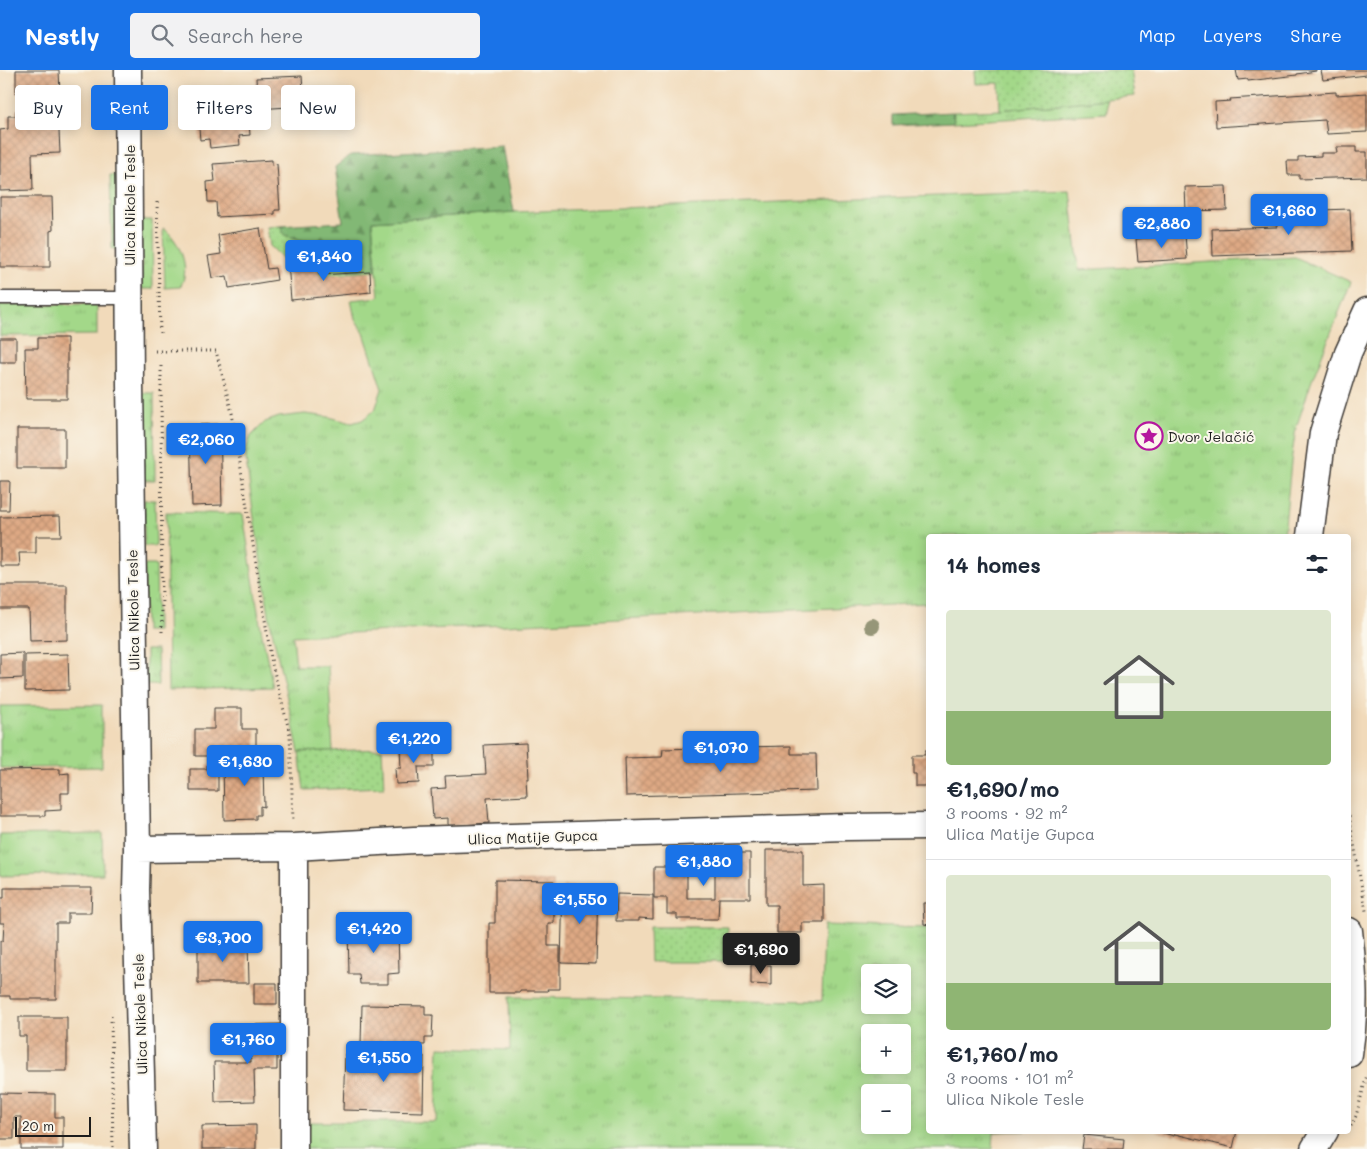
<!DOCTYPE html>
<html lang="en">
<head>
<meta charset="utf-8">
<style>
	:root { --surface:#fff; --page:#f2f2f3; --text:#1f2937; --muted:#747a83; --line:#e0e1e3; --accent:#1a73e8 }
	body { margin:0; font-family:Mali,sans-serif; background:var(--page); color:var(--text); height:100vh; display:flex; flex-direction:column; font-size:19px; white-space:nowrap }
	* { box-sizing:border-box; margin:0 }
	p { font-size:16px; color:var(--muted) }
	.icon { flex:none; width:28px; height:28px; fill:none; stroke:currentColor; stroke-width:2; stroke-linecap:round; stroke-linejoin:round }
	.map { position:relative; flex:1; overflow:hidden }
	.drawer { position:absolute; left:926px; top:464px; width:425px; height:600px; display:flex; flex-direction:column; background:var(--surface); border-radius:5px; box-shadow:0 2px 12px #0003 }
	.drawer>* { flex:none }
	.banner { position:absolute; left:15px; top:15px; width:475px; height:45px; display:flex; gap:10px }
	.controls { position:absolute; left:861px; top:894px; display:grid; gap:10px }
	.controls a { display:grid; place-items:center; width:50px; height:50px; border-radius:5px; background:var(--surface); box-shadow:0 2px 12px #0003; font-size:25px }
	.scale { position:absolute; left:15px; bottom:12px; width:76px; box-sizing:border-box; padding-left:5px; border:2px solid #1c1c1c; border-top:0; font-size:14px; line-height:18px; white-space:nowrap; color:#1c1c1c; -webkit-text-stroke:4px #fbf7ec; paint-order:stroke }
	.price { position:absolute; translate:-50% -42px; padding:0 11px; border-radius:5px; background:var(--accent); color:#fff; font-size:16px; line-height:32px; filter:drop-shadow(0 1px 2px #0008) }
	.price::after { content:''; position:absolute; left:50%; top:30px; width:15px; height:11px; margin-left:-8px; background:inherit; clip-path:polygon(0 0,100% 0,50% 100%) }
	.price.selected { background:#222; color:#fff }
	ul { padding:0; list-style:none }
	li { display:grid; align-content:center; gap:10px; height:265px; padding:0 20px }
	li+li { border-top:1px solid var(--line) }
	li span { display:grid; place-items:center; height:155px; border-radius:5px; color:#555 }
	li>.icon { margin-inline-start:auto }
	span .icon { width:90px; height:90px; fill:#fffc; stroke-width:1 }
	li b { font-size:21px }
	h2 { display:flex; justify-content:space-between; align-items:center; height:60px; padding:0 20px; font-size:21px }
	.tag { padding:0 18px; border-radius:5px; background:var(--surface); box-shadow:0 2px 12px #0003; font-size:18px; line-height:45px }
	.tag.selected { background:var(--accent); color:#fff }
	header { display:flex; align-items:center; gap:30px; box-sizing:border-box; height:70px; padding:0 25px; background:var(--accent); color:#fff }
	header strong { font-size:24px }
	nav { display:flex; gap:28px; margin-inline-start:auto; font-size:18px }
	.search { width:350px; height:45px; background:var(--page); display:flex; align-items:center; gap:12px; box-sizing:border-box; padding:0 18px; border-radius:5px; color:var(--muted); font-size:19px }
	.map>svg:first-child { display:block }
	.grass { fill:url(#grass-tufts); stroke:#607a52; fill-rule:evenodd }
	.forest { fill:url(#forest-firs); stroke:#4f6a48 }
	.garden { fill:url(#garden-dots); stroke:#607a52 }
	.building { fill:url(#building-cross-hatch) }
	.lines { fill:none; stroke-linecap:round; stroke-linejoin:round }
	.service-casing { stroke:#3c3834; stroke-width:15 }
	.minor-casing { stroke:#3c3834; stroke-width:29 }
	.path { stroke:#3c3834; stroke-width:3; stroke-dasharray:1 4; stroke-linecap:butt }
	.service { stroke:#fff; stroke-width:12 }
	.minor { stroke:#fff; stroke-width:26 }
	.tree { fill:#969678 }
	.labels { text-anchor:middle; dominant-baseline:central; stroke-width:4; stroke-linejoin:round; paint-order:stroke }
	.street-label { font-size:14px; fill:#1c1c1c; stroke:#fbf7ec }
	.poi-label { font-size:14px; fill:#1c1c1c; stroke:#fbf7ec; text-anchor:start }
</style>
</head>
<body>
<header>
<strong>Nestly</strong>
<div class="search"><svg class="icon" aria-label="search" viewBox="0 0 24 24"><circle cx="10" cy="10" r="6"/><path d="M15 15l6 6"/></svg>Search here</div>
<nav><a>Map</a><a>Layers</a><a>Share</a></nav>
</header>
<div class="map">
<svg width="1367" height="1079" viewBox="0 0 1367 1079">
	<defs>
		<pattern id="grass-tufts" width="24" height="20" patternUnits="userSpaceOnUse" patternTransform="scale(1.25)"><rect width="24" height="20" fill="#a3d889"/><path d="M3 7l-1-3M5 7V3M7 7l1-3M15 17l-1-3M17 17v-4M19 17l1-3" fill="none" stroke="#8cb976"/></pattern>
		<pattern id="forest-firs" width="22" height="20" patternUnits="userSpaceOnUse" patternTransform="scale(1.25)"><rect width="22" height="20" fill="#82b875"/><path d="M5 1l3.5 6h-7zM16 11l3.5 6h-7z" fill="#6a955f"/></pattern>
		<pattern id="garden-dots" width="8" height="8" patternUnits="userSpaceOnUse" patternTransform="scale(1.25)"><rect width="8" height="8" fill="#a3d889"/><path d="M2 2h.1M6 6h.1" fill="none" stroke="#8cb976" stroke-width="1.8" stroke-linecap="round"/></pattern>
		<pattern id="building-cross-hatch" width="8" height="8" patternUnits="userSpaceOnUse" patternTransform="scale(1.25)"><rect width="8" height="8" fill="#dea984"/><path d="M0 0l8 8M0 8l8-8" fill="none" stroke="#be9171"/></pattern>
	</defs>
	<rect width="100%" height="100%" fill="#fbf7ec"/>
	<filter id="ink" filterUnits="userSpaceOnUse"><feTurbulence type="fractalNoise" baseFrequency=".02" numOctaves="2"/><feDisplacementMap in="SourceGraphic" scale="10" xChannelSelector="R" yChannelSelector="G"/><feConvolveMatrix kernelMatrix="1 2 1 2 8 2 1 2 1" color-interpolation-filters="sRGB"/></filter>
	<filter id="wash" filterUnits="userSpaceOnUse"><feTurbulence type="fractalNoise" baseFrequency=".0096" numOctaves="4" result="noise"/><feDisplacementMap in="SourceGraphic" scale="20" xChannelSelector="R" yChannelSelector="G"/><feGaussianBlur stdDeviation="1.12" result="paint"/><feColorMatrix in="noise" values="0 0 0 0 0 0 0 0 0 0 0 0 0 0 0 0 0 1.4 0 .05"/><feComposite in="paint" operator="in"/></filter>
	<g filter="url(#wash)">
		<rect width="100%" height="100%" fill="#f1daba"/>
		<path class="grass" d="M1106 29 1107 43 954 52 953 42 1000 40Z
			M110 105H116L118 179H112Z
			M1070 121 1079 200 1295 187 1351 212 1311 313 1296 358 1291 392 1284 466H929V533L293 566 296 596H328L333 681 299 682 270 551 253 441 245 382 251 366 265 352 279 347 305 344 329 347 352 353 362 350 375 340 382 319 364 263 355 249 351 230 379 227 372 151 514 142Z
			M141 150H152L153 219H142Z
			M163 158C179 169 192 199 180 217L165 218Z
			M97 234V265L0 266V235Z
			M142 323H154L155 410H143Z
			M144 430H155L156 476H144Z
			M166 442 243 444 260 554 273 617 168 620Z
			M144 495H156L157 561H145Z
			M146 580H157L158 615H146Z
			M102 635V697L0 698V636Z
			M102 763 103 804 0 806V765Z
			M824 855 929 858V1061H1025L994 1062 993 1079H304V1052H436L439 977 510 980 509 927 822 931ZM870 902H902V935H870ZM870 962H902V995H870ZM870 1022H902V1055H870Z"/>
		<path class="forest" d="M953 42 954 52 893 55V45Z
			M502 76 514 142 372 151 376 201 349 204 348 171H305L284 165 280 156 343 152 335 97 351 85Z"/>
		<path class="garden" d="M975 0H1131L1135 26 1000 40 999 13 976 14Z
			M280 156 284 165 305 171H349V204L319 205 318 191 288 193 270 176 267 157Z
			M382 679 384 717 304 720 299 682Z
			M649 857H728V892H650Z"/>
		<g id="blocks">
			<path class="building" d="M16 0H59L60 25H27L26 23H16Z
				M1236 0H1316V1L1297 4V5L1248 11V9L1238 10Z
				M1321 0H1367V5L1323 10Z
				M302 6 304 36 258 39 256 8Z
				M232 15 233 20 246 19 250 65 239 66 240 75 210 78 209 69 200 70 196 24 206 23V17Z
				M336 20 341 37 325 41 321 23Z
				M1336 22V25L1367 23V62L1327 64 1325 50 1216 57 1215 32 1231 31 1230 29Z
				M58 39 60 83 32 84 33 120 0 121V60L8 59V46H16V40Z
				M1336 77H1356V82H1367V107L1299 109V105H1288L1287 91H1298V87L1321 86V83H1337Z
				M272 90V95L277 94 280 140H275V144L217 147 216 132H208L207 112 215 111 213 94Z
				M1226 116 1227 140 1186 141 1185 117Z
				M0 127H52L53 160 50 161V197H0Z
				M1350 139 1352 181 1213 186 1212 159 1277 157V154L1292 153V141Z
				M260 158 267 199 275 198 277 210 229 218 227 206 212 208 208 186 221 184 218 165Z
				M1185 165 1187 189 1138 192 1136 169Z
				M318 191 319 205 370 202 371 222 291 230 288 193Z
				M0 268H16V292H0Z
				M38 268H67V329H26L25 278H38Z
				M220 354 222 435 192 436 190 355Z
				M17 359H65V398H17Z
				M0 411H10L9 440H0Z
				M60 446 61 466H36V483H19L20 496H0V447Z
				M0 515H67V570L30 571 29 539H0Z
				M23 583V608L0 609V584Z
				M68 584 69 620 25 621V585Z
				M214 638H242V659H256V686H195V659H214Z
				M526 673 528 708H526L527 726 487 728 489 753 448 756V748L433 749 431 719 446 718 445 706 486 704 484 675Z
				M791 676V684H816L817 721 626 726 625 688 662 687 663 679 699 678 700 686 742 685V677Z
				M434 677V697H418L419 713 396 714 395 698H401L400 678Z
				M925 680H929V716H915V703H912V685H925Z
				M256 687H281V696H263L264 737 260 736V745H256V749L224 750 223 690H257Z
				M207 695H218V721H190V699H207Z
				M60 699V704L69 703V723H61V740L45 741V746H0V700Z
				M766 780H803V816L824 815V853H802V863H777V835H766Z
				M715 783H750V828H719L718 849H677V844H667V828H654V797H687V828H715Z
				M495 810 554 811V853H548V876H560V919H547L548 921H520V923H489V853H495Z
				M563 816 598 817 596 894 561 893Z
				M4 818H92L91 843H68V853H56V929H10V926H0V871H3L4 853H0V828H4Z
				M617 824 653 825V849L639 848V851H616Z
				M923 833H929V855L924 854Z
				M398 857 399 903 388 904V914H360L359 904H349L348 858Z
				M248 872 249 913H198V873Z
				M751 895H771V915L751 914Z
				M254 913H277V934H254Z
				M362 935 425 936V945H433L432 968H425V975L361 974Z
				M19 947H67V1001H26V966H19Z
				M279 954 280 982 277 983V1000H254L255 1031 215 1032 214 992H251L250 969H243L242 955Z
				M345 984 424 986 423 1042 343 1040Z
				M0 1023 55 1024V1047H63V1079H21V1047H14V1069H0Z
				M256 1055V1079H202V1056Z
				M1156 1061H1237L1233 1078 1175 1064 1174 1066Z
				M1084 1065 1124 1069 1123 1079H1082Z"/>
		</g>
	</g>
	<g filter="url(#ink)">
		<use href="#blocks" fill-opacity="0" stroke="#3c3834" stroke-width="1"/>
		<g class="lines">
			<g class="service-casing">
				<path id="service" d="M0 228H130"/>
			</g>
			<g class="minor-casing">
				<path id="minor" d="M128 0 130 314 137 779 136 820 143 1079
					M1310 466 1323 363 1348 283 1367 241
					M137 779 294 777 414 770 847 757 929 756
					M1349 861C1354 905 1356 941 1349 984
					M294 1079V777
					M1314 1079 1325 1061"/>
			</g>
			<path class="path" d="M157 132 160 264
				M155 281H216L232 343 272 594 290 664 293 752
				M161 296 162 566
				M1349 746 1366 841
				M111 946 113 1079
				M1351 1056 1356 1046 1367 1005"/>
			<use href="#service" class="service"/>
			<use href="#minor" class="minor"/>
		</g>
		<circle class="tree" cx="872" cy="556" r="8"/>
	</g>
	<defs>
		<g id="sight-ring" transform="scale(1.4375)"><circle r="9.5" fill="#fbf7ec" stroke="#b5179e" stroke-width="1.5"/><path d="M0-6L1.8-2.2L6-1.7L2.9 1.2L3.7 5.4L0 3.3L-3.7 5.4L-2.9 1.2L-6-1.7L-1.8-2.2Z" fill="#b5179e"/></g>
	</defs>
	<g fill-rule="evenodd">
		<use href="#sight-ring" x="1149" y="366"/>
	</g>
	<g class="labels">
		<g class="street-label">
			<text transform="translate(129 135) rotate(-90)">Ulica Nikole Tesle</text>
			<text transform="translate(133 540) rotate(-91)">Ulica Nikole Tesle</text>
			<text transform="translate(533 767) rotate(-2)">Ulica Matije Gupca</text>
			<text transform="translate(140 944) rotate(-92)">Ulica Nikole Tesle</text>
		</g>
		<g class="poi-label">
			<text x="1168" y="366">Dvor Jelačić</text>
		</g>
	</g>
</svg>
<div class="controls">
<a><svg class="icon" aria-label="layers" viewBox="0 0 24 24"><path d="M12 4l9 5-9 5-9-5zM3 14l9 5 9-5"/></svg></a>
<a>+</a>
<a>−</a>
</div>
<div class="scale">20 m</div>
<b class="price" style="left:1289px;top:166px">€1,660</b>
<b class="price" style="left:1162px;top:179px">€2,880</b>
<b class="price" style="left:324px;top:212px">€1,840</b>
<b class="price" style="left:206px;top:395px">€2,060</b>
<b class="price" style="left:414px;top:694px">€1,220</b>
<b class="price" style="left:721px;top:703px">€1,070</b>
<b class="price" style="left:245px;top:717px">€1,630</b>
<b class="price" style="left:704px;top:817px">€1,880</b>
<b class="price" style="left:580px;top:855px">€1,550</b>
<b class="price" style="left:374px;top:884px">€1,420</b>
<b class="price" style="left:223px;top:893px">€3,700</b>
<b class="price selected" style="left:761px;top:905px">€1,690</b>
<b class="price" style="left:248px;top:995px">€1,760</b>
<b class="price" style="left:384px;top:1013px">€1,550</b>
<div class="banner">
<a class="tag">Buy</a>
<a class="tag selected">Rent</a>
<a class="tag">Filters</a>
<a class="tag">New</a>
</div>
<section class="drawer">
<h2>14 homes<svg class="icon" aria-label="filters" viewBox="0 0 24 24"><path d="M4 7h16M4 17h16"/><circle cx="9" cy="7" r="2"/><circle cx="15" cy="17" r="2"/></svg></h2>
<ul>
<li><span style="background:linear-gradient(#dfe7d0 65%,#8fb573 0)"><svg class="icon" aria-label="home" viewBox="0 0 24 24"><path d="M3 11l9-7 9 7M6 9v11h12V9"/></svg></span><div><b>€1,690/mo</b><p>3 rooms · 92 m²</p><p>Ulica Matije Gupca</p></div></li>
<li><span style="background:linear-gradient(#dfe7d0 70%,#8fb573 0)"><svg class="icon" aria-label="home" viewBox="0 0 24 24"><path d="M3 11l9-7 9 7M6 9v11h12V9"/></svg></span><div><b>€1,760/mo</b><p>3 rooms · 101 m²</p><p>Ulica Nikole Tesle</p></div></li>
</ul>
</section>
</div>
</body>
</html>
